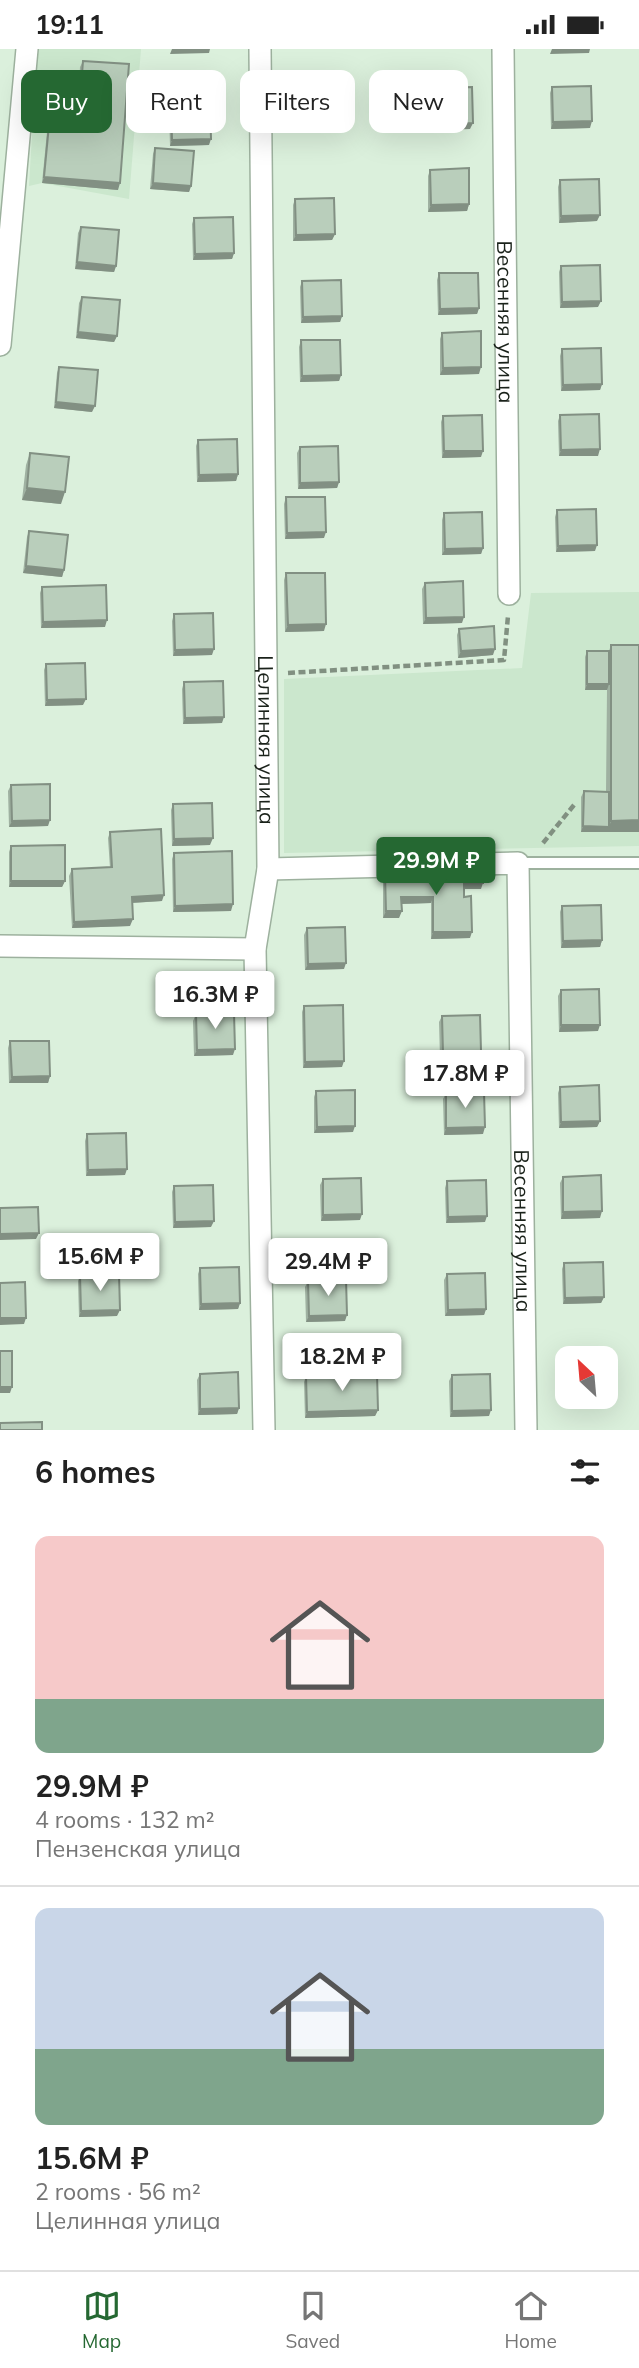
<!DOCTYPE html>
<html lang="en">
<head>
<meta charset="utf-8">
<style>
	:root { --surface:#fff; --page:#f2f2f2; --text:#222; --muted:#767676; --line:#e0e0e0; --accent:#256832 }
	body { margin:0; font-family:Mulish,sans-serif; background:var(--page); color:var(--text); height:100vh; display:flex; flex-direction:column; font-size:26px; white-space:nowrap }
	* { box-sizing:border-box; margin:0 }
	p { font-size:23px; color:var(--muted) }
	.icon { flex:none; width:38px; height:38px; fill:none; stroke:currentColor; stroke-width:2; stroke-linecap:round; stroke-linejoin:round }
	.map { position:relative; height:1381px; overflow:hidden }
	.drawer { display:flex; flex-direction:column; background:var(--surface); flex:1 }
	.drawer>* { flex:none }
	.top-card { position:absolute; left:21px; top:21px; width:598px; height:63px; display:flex; gap:14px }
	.needle { width:46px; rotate:334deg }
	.fabs { position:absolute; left:555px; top:1297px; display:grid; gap:14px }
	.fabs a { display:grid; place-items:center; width:63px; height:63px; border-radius:14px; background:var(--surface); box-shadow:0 7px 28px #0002; font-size:35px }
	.price { position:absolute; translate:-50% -60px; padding:0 16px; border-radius:7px; background:#fff; color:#222; font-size:23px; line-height:46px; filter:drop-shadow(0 2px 4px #0008) }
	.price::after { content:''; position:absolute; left:50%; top:42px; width:21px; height:16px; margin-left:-10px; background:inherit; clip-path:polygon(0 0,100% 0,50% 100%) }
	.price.current { background:var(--accent); color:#fff }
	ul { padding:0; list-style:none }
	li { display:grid; align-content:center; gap:14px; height:371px; padding:0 35px }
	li+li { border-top:2px solid var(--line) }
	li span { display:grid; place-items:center; height:217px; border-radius:14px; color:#555 }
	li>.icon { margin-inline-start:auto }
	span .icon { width:126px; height:126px; fill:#fffc; stroke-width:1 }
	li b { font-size:30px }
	h2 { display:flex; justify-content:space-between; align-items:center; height:84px; padding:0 35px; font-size:30px }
	.tag { padding:0 24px; border-radius:14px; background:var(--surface); box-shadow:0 7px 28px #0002; font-size:24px; line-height:63px }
	.tag.current { background:var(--accent); color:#fff }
	.status { display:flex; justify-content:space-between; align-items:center; height:49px; padding:0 35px; background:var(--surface); direction:ltr }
	.status svg { height:19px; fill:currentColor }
	.menu { display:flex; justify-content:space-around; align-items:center; height:98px; border-top:2px solid var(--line); background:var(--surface); font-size:19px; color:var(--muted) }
	.menu a { display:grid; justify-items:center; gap:4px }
	.menu .current { color:var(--accent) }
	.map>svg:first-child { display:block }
	.built { fill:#cbe7cd }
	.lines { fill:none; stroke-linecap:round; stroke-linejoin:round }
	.service-casing { stroke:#9db19e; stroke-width:14 }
	.minor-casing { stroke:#9db19e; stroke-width:24 }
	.path { stroke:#819081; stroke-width:4.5; stroke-dasharray:7 3.5; stroke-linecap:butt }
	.service { stroke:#fff; stroke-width:10 }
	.minor { stroke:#fff; stroke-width:21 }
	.wall { fill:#9fb1a1 }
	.shaded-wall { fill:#829083 }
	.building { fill:#b9cebb; stroke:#829083; stroke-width:2 }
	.labels { text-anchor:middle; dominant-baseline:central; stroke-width:5; stroke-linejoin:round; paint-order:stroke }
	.street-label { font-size:21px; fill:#1a221a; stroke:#e8feea }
</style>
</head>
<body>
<div class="status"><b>19:11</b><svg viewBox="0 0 49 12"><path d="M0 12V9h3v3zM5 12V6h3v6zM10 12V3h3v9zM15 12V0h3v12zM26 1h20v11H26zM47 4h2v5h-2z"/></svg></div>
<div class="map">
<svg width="639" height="1381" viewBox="0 0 639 1381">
	<rect width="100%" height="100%" fill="#dbf0dc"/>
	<path class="built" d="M37 0H141L129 150 42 134 29 137Z
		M639 543V797L284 804V630L522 619 531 544Z"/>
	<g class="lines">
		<g class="service-casing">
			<path id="service" d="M518 814H639"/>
		</g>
		<g class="minor-casing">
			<g id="minor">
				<path id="s1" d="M260 0 268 820 255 900 264 1381"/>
				<path id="s2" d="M503 0 509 545"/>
				<path d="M0 296 27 0"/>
				<path id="s3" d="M268 820 518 814 526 1381"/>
				<path d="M0 897 255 900"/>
			</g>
		</g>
		<path class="path" d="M288 624 504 611 508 567
			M543 794 574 756"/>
		<use href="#service" class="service"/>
		<use href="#minor" class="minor"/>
	</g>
	<path class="wall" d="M83 12 118 141 42 134 47 83 49 76 76 79 80 18Z
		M295 37 335 72 333 78 294 79 293 43Z
		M552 38 590 79 551 80 550 44Z
		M433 39 470 80 431 81V45Z
		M171 55 209 96 170 97 169 61Z
		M155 99 191 137 189 143 150 140 153 105Z
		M430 121 469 155 467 162 428 163V127Z
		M560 131 597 172 559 174 558 138Z
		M295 150 335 185 332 191 293 192V156Z
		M194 169 234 204 232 210 193 211 192 175Z
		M81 178 116 217 114 223 75 220 78 184Z
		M561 217 598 258 560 259 559 223Z
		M439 224 479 259 477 265 438 266 437 231Z
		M302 232 342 267 340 273 301 274 300 238Z
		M82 248 117 287 114 293 76 289 79 254Z
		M442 284 479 325 440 326V290Z
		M301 291 341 326 339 332 300 333 299 298Z
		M562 300 602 335 600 341 561 342 560 307Z
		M59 318 92 363 54 359 57 324Z
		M560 366 598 407H559L558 372Z
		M443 367 481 408 442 409 441 373Z
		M198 391 238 425 236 432 197 433 196 397Z
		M300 398 339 433 337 439 298 440 297 404Z
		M30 404 61 455 22 451 26 416Z
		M286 448 324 489 285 490 284 455Z
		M557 461 595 502 556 503 555 468Z
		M444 464 483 499 481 505 442 506V471Z
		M29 482 64 521 62 528 23 524 27 488Z
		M286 524 324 582 285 583 284 531Z
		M425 534 462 574 423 575 422 540Z
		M42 538 105 578 41 579 40 544Z
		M174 565 212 606 173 607 172 572Z
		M459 580 493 606 458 609 457 586Z
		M611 596 639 783H581V748L584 742 606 743 607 641H585V608L587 602H609Z
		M46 615 83 656 45 657 44 621Z
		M184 633 222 674 183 675 182 640Z
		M11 736 48 777 9 778 8 742Z
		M173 755 210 796 172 797 171 761Z
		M110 783 162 852 132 854 130 877 72 879 69 827 72 820 110 819 108 789Z
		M11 797 65 832 62 838H9V803Z
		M174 804 231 862 173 863 172 810Z
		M385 825 481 840H464L470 889 431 890V854L401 855 399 869H383V831Z
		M562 857 602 891 600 898 561 899 560 863Z
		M307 879 344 920 305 921 304 886Z
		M561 941 598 982 559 983 558 947Z
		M304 957 342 1018 303 1019 302 963Z
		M196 965 233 1006 194 1007 193 972Z
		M442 967 481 1002 479 1008 440 1009 439 973Z
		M10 992 50 1027 48 1034H9L8 999Z
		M560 1038 600 1072 597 1078 559 1079 558 1044Z
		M316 1042 353 1083 314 1084V1048Z
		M446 1044 483 1085 444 1086 443 1050Z
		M87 1085 125 1126 86 1127 85 1092Z
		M563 1128 600 1169 561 1170 560 1134Z
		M323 1130 360 1171 321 1172 320 1136Z
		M447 1132 485 1173 446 1174 445 1139Z
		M174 1137 211 1178 173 1179 172 1143Z
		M564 1214 604 1248 601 1254 563 1255 562 1220Z
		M200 1219 240 1254 238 1260 199 1261 198 1225Z
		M447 1225 486 1260 484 1266 445 1267 444 1231Z
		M80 1226 117 1267 79 1268 78 1232Z
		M308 1232 345 1272 306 1273 305 1238Z
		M567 1300V1342H565L564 1306Z
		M200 1325 239 1359 237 1365 198 1366 197 1331Z
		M452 1326 489 1367 450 1368 449 1332Z
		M306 1327 378 1361 375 1367 305 1369 304 1333Z"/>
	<path class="shaded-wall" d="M172 0H210L209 4 170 5Z
		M552 0H590L589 4 550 5Z
		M335 72 333 78 294 79 296 73Z
		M592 72 590 79 551 80 553 73Z
		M473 74 470 80 431 81 434 75Z
		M211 90 209 96 170 97 172 91Z
		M44 128 120 134 118 141 42 134Z
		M153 134 191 137 189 143 150 140Z
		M469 155 467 162 428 163 431 156Z
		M600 166 597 172 559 174 561 167Z
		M335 185 332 191 293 192 296 186Z
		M234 204 232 210 193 211 195 205Z
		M77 213 116 217 114 223 75 220Z
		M601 252 598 258 560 259 562 253Z
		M479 259 477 265 438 266 440 260Z
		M342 267 340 273 301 274 303 268Z
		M78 283 117 287 114 293 76 289Z
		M481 318 479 325 440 326 443 319Z
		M341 326 339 332 300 333 302 327Z
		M602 335 600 341 561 342 563 336Z
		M56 353 95 357 92 363 54 359Z
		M600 400 598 407H559L561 401Z
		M444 402H483L481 408 442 409Z
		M238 425 236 432 197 433 199 426Z
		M339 433 337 439 298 440 300 434Z
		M27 439 65 443 61 455 22 451Z
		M326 483 324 489 285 490 287 484Z
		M597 496 595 502 556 503 558 497Z
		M483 499 481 505 442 506 445 500Z
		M26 517 64 521 62 528 23 524Z
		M464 568 462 574 423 575 426 569Z
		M107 571 105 578 41 579 43 573Z
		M326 575 324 582 285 583 288 576Z
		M214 600 212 606 173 607 175 601Z
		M495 600 493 606 458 609 461 602Z
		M587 635H609L607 641H585Z
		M86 650 83 656 45 657 47 651Z
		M224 668 222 674 183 675 185 669Z
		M50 771 48 777 9 778 12 772Z
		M639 771V783H581L583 777 609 778 611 772Z
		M213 789 210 796 172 797 174 790Z
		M11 832H65L62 838H9Z
		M464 834H483L481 840H462Z
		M164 846 162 852 129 854 132 848Z
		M401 848H433L431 854 399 855Z
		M233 855 231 862 173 863 175 857Z
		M386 862H402L399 869H383Z
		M133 870 130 877 72 879 74 873Z
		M433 883H472L470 889 431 890Z
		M602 891 600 898 561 899 563 892Z
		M346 914 344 920 305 921 308 915Z
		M561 976H600L598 982 559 983Z
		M235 1000 233 1006 194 1007 197 1001Z
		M481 1002 479 1008 440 1009 443 1003Z
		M344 1012 342 1018 303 1019 305 1013Z
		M50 1027 48 1034H9L12 1028Z
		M600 1072 597 1078 559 1079 561 1073Z
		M355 1077 353 1083 314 1084 317 1078Z
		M485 1078 483 1085 444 1086 446 1079Z
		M127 1120 125 1126 86 1127 88 1121Z
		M602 1162 600 1169 561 1170 563 1163Z
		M362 1165 360 1171 321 1172 323 1166Z
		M487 1167 485 1173 446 1174 448 1168Z
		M214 1172 211 1178 173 1179 175 1173Z
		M39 1184 36 1190 0 1191V1185Z
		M604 1248 601 1254 563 1255 565 1249Z
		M240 1254 238 1260 199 1261 201 1255Z
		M486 1260 484 1266 445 1267 448 1261Z
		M120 1261 117 1267 79 1268 81 1262Z
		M347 1266 345 1272 306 1273 309 1267Z
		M0 1269H26L24 1275 0 1276Z
		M0 1338H12L10 1344H0Z
		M239 1359 237 1365 198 1366 200 1360Z
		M378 1361 375 1367 305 1369 307 1363Z
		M491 1361 489 1367 450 1368 452 1362Z"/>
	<path class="building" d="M83 12 129 15 120 134 44 128 49 76 78 79Z
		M334 36 335 72 296 73 295 37Z
		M591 37 592 72 553 73 552 38Z
		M472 38 473 74 434 75 433 39Z
		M210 54 211 90 172 91 171 55Z
		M155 99 194 102 191 137 153 134Z
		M469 119V155L431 156 430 121Z
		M599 130 600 166 561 167 560 131Z
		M334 149 335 185 296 186 295 150Z
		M233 168 234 204 195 205 194 169Z
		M81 178 119 181 116 217 77 213Z
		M600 216 601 252 562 253 561 217Z
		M439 224H478L479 259 440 260Z
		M341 231 342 267 303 268 302 232Z
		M82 248 120 251 117 287 78 283Z
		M481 282V318L443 319 442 284Z
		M301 291H340L341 326 302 327Z
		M601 299 602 335 563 336 562 300Z
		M59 318 98 321 95 357 56 353Z
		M599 365 600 400 561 401 560 366Z
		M482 366 483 402H444L443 367Z
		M237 390 238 425 199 426 198 391Z
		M338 397 339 433 300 434V398Z
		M30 404 69 408 65 443 27 439Z
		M286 448H325L326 483 287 484Z
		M596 460 597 496 558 497 557 461Z
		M482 463 483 499 445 500 444 464Z
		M29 482 68 486 64 521 26 517Z
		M286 524H325L326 575 288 576Z
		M463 532 464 568 426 569 425 534Z
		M106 536 107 571 43 573 42 538Z
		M213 564 214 600 175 601 174 565Z
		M494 577 495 600 461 602 459 580Z
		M611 596H639V771L611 772Z
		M587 602H609V635H587Z
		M85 614 86 650 47 651 46 615Z
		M223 632 224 668 185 669 184 633Z
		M50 735V771L12 772 11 736Z
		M584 742 609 743V778L583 777Z
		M212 754 213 789 174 790 173 755Z
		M161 780 164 846 132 848 133 870 74 873 72 820 112 818 110 783Z
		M65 796V832H11V797Z
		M232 802 233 855 175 857 174 804Z
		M483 823V834H464V848L471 847 472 883H433V848H401L402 862H386L385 825Z
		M601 856 602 891 563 892 562 857Z
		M345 878 346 914 308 915 307 879Z
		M599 940 600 976H561V941Z
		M343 956 344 1012 305 1013 304 957Z
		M234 964 235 1000 197 1001 196 965Z
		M480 966 481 1002 443 1003 442 967Z
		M10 992H49L50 1027 12 1028Z
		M599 1036 600 1072 561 1073 560 1038Z
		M355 1041V1077L317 1078 316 1042Z
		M484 1043 485 1078 446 1079V1044Z
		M126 1084 127 1120 88 1121 87 1085Z
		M601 1126 602 1162 563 1163V1128Z
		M361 1129 362 1165 323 1166V1130Z
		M486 1131 487 1167 448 1168 447 1132Z
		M213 1136 214 1172 175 1173 174 1137Z
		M38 1158 39 1184 0 1185V1159Z
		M603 1213 604 1248 565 1249 564 1214Z
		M239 1218 240 1254 201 1255 200 1219Z
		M485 1224 486 1260 448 1261 447 1225Z
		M119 1225 120 1261 81 1262 80 1226Z
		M346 1230 347 1266 309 1267 308 1232Z
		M25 1233 26 1269H0V1234Z
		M605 1299 606 1335V1309H567V1315V1300Z
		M0 1302H12V1338H0Z
		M238 1323 239 1359 200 1360V1325Z
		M377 1325 378 1361 307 1363 306 1327Z
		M490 1325 491 1361 452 1362V1326Z
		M42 1373V1381H0V1374Z"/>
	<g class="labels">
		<g class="street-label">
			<text stroke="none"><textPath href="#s2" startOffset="273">Весенняя улица</textPath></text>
			<text stroke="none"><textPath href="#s1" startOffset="691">Целинная улица</textPath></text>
			<text stroke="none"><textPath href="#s3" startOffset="618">Весенняя улица</textPath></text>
		</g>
	</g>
</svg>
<div class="fabs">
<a><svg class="needle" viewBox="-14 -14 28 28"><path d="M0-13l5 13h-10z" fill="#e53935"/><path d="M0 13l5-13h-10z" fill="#767676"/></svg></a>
</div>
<b class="price current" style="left:436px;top:848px">29.9M ₽</b>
<b class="price" style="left:215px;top:982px">16.3M ₽</b>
<b class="price" style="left:465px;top:1061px">17.8M ₽</b>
<b class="price" style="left:100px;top:1244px">15.6M ₽</b>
<b class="price" style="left:328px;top:1249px">29.4M ₽</b>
<b class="price" style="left:342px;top:1344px">18.2M ₽</b>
<div class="top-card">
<a class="tag current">Buy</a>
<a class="tag">Rent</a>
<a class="tag">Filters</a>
<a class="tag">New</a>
</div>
</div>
<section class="drawer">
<h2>6 homes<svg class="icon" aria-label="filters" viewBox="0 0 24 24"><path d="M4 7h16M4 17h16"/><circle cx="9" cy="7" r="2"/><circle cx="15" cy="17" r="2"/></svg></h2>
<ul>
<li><span style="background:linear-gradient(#f6c9c9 75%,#7fa58c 0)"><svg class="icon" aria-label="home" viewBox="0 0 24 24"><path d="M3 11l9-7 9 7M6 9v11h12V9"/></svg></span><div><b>29.9M ₽</b><p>4 rooms · 132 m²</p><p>Пензенская улица</p></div></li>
<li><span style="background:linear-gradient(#c9d6e8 65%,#7fa58c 0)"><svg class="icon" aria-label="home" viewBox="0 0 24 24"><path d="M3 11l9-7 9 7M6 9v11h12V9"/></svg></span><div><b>15.6M ₽</b><p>2 rooms · 56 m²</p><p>Целинная улица</p></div></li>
</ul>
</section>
<nav class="menu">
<a class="current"><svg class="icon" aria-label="map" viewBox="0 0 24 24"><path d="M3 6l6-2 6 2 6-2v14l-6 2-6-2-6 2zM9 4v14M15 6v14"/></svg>Map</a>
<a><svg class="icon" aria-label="saved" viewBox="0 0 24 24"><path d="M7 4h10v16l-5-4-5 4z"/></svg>Saved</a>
<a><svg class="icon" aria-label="home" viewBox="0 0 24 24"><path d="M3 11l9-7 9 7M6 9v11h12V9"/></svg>Home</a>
</nav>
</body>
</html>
